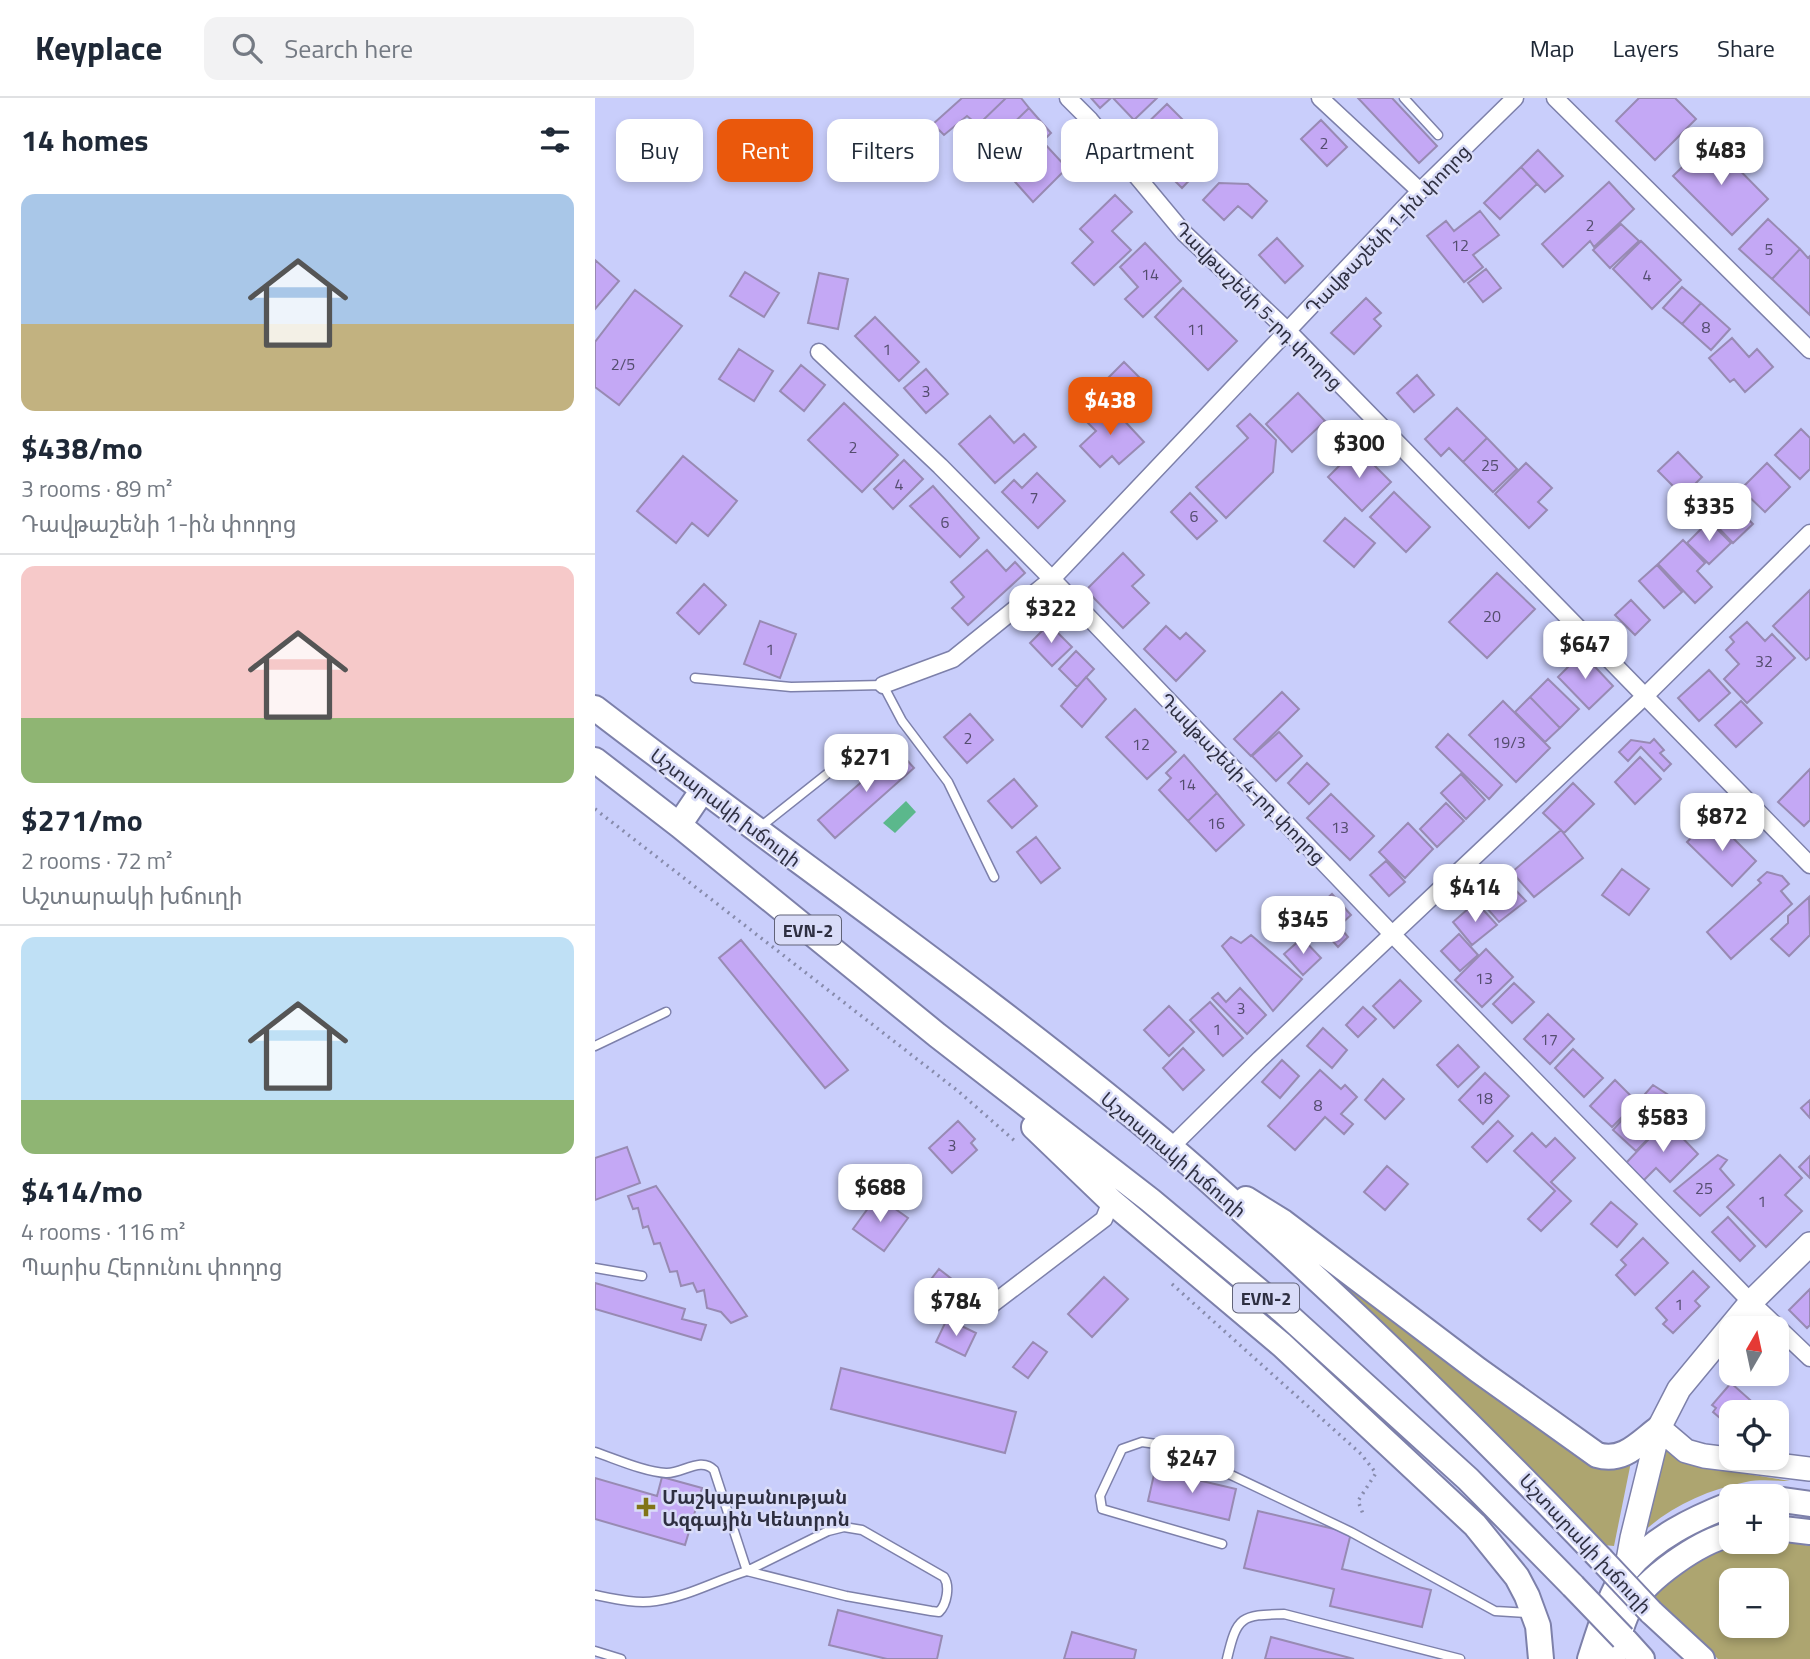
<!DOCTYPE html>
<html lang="en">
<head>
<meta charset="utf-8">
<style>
	:root { --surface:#fff; --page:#f2f2f3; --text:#1f2937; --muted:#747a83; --line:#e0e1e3; --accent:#ea580c }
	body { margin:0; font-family:"Titillium Web","Noto Sans Armenian",sans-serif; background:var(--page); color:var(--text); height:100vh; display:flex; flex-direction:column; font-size:26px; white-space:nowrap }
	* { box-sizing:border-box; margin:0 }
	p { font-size:23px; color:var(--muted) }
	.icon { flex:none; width:38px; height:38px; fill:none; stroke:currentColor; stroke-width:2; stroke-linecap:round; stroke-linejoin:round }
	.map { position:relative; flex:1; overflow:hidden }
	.details { display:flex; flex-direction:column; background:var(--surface); width:595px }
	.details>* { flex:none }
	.guide { position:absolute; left:21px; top:21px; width:665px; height:63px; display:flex; gap:14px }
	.needle { width:46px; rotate:9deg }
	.controls { position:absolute; left:1124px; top:1218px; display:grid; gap:14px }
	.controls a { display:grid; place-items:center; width:70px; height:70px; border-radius:14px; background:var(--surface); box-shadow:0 4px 10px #0003; font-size:35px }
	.price { position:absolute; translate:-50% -60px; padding:0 16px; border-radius:14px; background:#fff; color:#222; font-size:23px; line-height:46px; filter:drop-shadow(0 2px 4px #0008) }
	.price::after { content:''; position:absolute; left:50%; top:42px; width:21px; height:16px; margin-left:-10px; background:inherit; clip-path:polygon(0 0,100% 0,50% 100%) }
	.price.on { background:var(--accent); color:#fff }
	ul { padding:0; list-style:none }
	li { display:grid; align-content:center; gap:14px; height:371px; padding:0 21px }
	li+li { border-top:2px solid var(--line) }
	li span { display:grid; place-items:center; height:217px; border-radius:14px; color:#555 }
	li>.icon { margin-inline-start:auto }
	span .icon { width:126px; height:126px; fill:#fffc; stroke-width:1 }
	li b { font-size:30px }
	h2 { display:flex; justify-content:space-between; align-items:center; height:84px; padding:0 21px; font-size:30px }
	.tag { padding:0 24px; border-radius:14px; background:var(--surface); box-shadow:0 4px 10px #0003; font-size:24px; line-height:63px }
	.tag.on { background:var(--accent); color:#fff }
	header { display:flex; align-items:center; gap:42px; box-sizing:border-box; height:98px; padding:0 35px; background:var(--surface); border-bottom:2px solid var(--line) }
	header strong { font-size:33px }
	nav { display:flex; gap:38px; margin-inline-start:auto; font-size:24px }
	.search { width:490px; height:63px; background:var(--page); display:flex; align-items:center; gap:18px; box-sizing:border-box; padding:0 24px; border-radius:14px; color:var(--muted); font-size:26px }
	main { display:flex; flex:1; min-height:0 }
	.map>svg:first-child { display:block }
	.green { fill:#ada570; fill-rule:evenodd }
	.water { fill:#5bb88c }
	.building { fill:#c4a8f5; stroke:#988ab3; stroke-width:2 }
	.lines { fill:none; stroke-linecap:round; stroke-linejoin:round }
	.lane-casing { stroke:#7d80aa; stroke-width:11 }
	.street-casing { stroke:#7d80aa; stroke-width:19 }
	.secondary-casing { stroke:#7d80aa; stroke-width:26 }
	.primary-casing { stroke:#7d80aa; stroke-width:28 }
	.path { stroke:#878bac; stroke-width:3.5; stroke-dasharray:2 5; stroke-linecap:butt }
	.lane { stroke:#fff; stroke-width:8 }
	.street { stroke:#fff; stroke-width:16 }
	.secondary { stroke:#fff; stroke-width:23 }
	.primary { stroke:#fff; stroke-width:24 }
	.primary-bridge-casing { stroke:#7d80aa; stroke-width:28; stroke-linecap:butt }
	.primary-bridge { stroke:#fff; stroke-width:24 }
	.poi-dot { fill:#817416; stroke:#d9dcf8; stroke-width:2.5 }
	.labels { text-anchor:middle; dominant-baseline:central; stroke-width:5; stroke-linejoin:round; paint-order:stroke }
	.number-label { font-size:16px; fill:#544d6e }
	.shield { fill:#d9dcf8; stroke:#616378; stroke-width:2 }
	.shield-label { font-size:18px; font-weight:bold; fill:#2e2f41 }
	.street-label { font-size:19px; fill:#2e2f41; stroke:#d9dcf8 }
	.poi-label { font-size:19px; font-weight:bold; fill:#2e2f41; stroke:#d9dcf8; text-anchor:start }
</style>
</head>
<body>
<header>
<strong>Keyplace</strong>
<div class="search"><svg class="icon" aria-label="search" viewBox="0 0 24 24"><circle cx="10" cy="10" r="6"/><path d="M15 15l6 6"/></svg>Search here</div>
<nav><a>Map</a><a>Layers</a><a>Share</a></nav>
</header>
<main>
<section class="details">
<h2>14 homes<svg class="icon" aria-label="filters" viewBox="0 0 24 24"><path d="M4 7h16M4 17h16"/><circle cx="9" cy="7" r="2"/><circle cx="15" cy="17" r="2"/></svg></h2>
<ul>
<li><span style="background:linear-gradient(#a9c7e8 60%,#c2b280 0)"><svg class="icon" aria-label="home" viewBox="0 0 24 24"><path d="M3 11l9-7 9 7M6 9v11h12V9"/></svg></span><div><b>$438/mo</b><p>3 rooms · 89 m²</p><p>Դավթաշենի 1-ին փողոց</p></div></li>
<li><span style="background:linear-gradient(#f6c9c9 70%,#8fb573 0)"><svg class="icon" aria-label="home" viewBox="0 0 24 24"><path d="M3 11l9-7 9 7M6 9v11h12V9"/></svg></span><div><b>$271/mo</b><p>2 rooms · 72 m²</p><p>Աշտարակի խճուղի</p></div></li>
<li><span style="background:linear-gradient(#bfe0f5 75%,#8fb573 0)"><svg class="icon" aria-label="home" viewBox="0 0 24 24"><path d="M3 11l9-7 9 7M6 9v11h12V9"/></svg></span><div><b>$414/mo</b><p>4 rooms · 116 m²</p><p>Պարիս Հերունու փողոց</p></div></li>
</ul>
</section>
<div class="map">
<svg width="1215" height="1561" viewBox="0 0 1215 1561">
	<rect width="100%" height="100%" fill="#c9cefb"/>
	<path class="green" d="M718 1158 972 1348 1037 1359 1019 1448 1008 1447Z
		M1066 1344 1103 1368 1195 1383C1181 1383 1165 1381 1151 1384 1112 1392 1076 1408 1047 1435Z
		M1181 1442 1215 1448V1561H1123L1058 1499C1081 1476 1106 1454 1137 1446 1151 1442 1170 1446 1181 1442ZM1136 1482H1181V1528H1136Z"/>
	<path class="water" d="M311 703 321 714 300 735 288 725Z"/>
	<path class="building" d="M367 0H411L383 27 372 18 349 37 338 26Z
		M411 0H426L434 10 399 44 383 27Z
		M496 0H516L505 10Z
		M518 0H562L539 22Z
		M763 0H797L842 48 824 65Z
		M1044 0H1080L1101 21 1060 62 1021 23Z
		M572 6 596 30 563 64 538 39Z
		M434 10 456 35 422 69 399 44Z
		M726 22 752 49 732 68 706 41Z
		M1115 42 1173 101 1137 137 1078 78Z
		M448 44 472 70 438 104 414 77Z
		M583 46 607 69 587 90 563 66Z
		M943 52 968 78 950 94 926 69Z
		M926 69 942 86 905 121 889 105Z
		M1014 84 1039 111 999 149 995 143 968 169 947 146Z
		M624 85 653 86 672 103 657 120 643 108 629 122 608 102Z
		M520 97 537 114 517 133 536 152 499 187 477 165 498 144 485 131Z
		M885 113 904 137 878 157 888 169 869 184 832 138 851 123 859 133Z
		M1173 121 1205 151 1177 181 1144 151Z
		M1026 126 1044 143 1015 170 998 152Z
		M682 140 708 168 690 185 664 157Z
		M1046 143 1086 182 1057 211 1018 171Z
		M550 145 586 183 548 219 530 201 543 189 525 169Z
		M1205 151 1213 160 1215 158V217L1177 181Z
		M0 162 24 183 0 211Z
		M891 171 906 190 888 204 873 185Z
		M150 174 184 195 169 219 135 198Z
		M224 175 253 181 243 231 213 225Z
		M1087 189 1106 205 1087 226 1068 210Z
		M588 190 642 243 613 272 560 219Z
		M40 192 87 228 24 307 0 289V244Z
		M771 200 786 215 779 221 786 228 759 256 736 235Z
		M1106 205 1135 231 1116 252 1087 226Z
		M280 219 324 264 304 283 260 238Z
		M1137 240 1154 259 1162 251 1178 269 1150 294 1139 281 1135 284 1114 260Z
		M144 251 178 273 159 303 124 281Z
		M529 264 545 280 526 300 509 284Z
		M206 267 230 287 209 313 185 293Z
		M331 271 353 296 331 315 309 290Z
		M822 277 839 297 819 314 802 295Z
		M703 295 730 323 697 354 671 326Z
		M511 303 549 344 524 366 517 358 505 369 485 348 501 333 490 322Z
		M249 305 303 357 267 394 213 342Z
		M862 310 892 340 868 364 854 350 846 358 830 341Z
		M655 316 681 342 678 374 631 420 601 389 653 340 642 328Z
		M395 318 419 345 429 336 441 349 400 385 364 346Z
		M1206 331 1215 340V371L1205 381 1180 357Z
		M892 340 922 371 898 394 868 364Z
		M762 350 796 384 767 413 733 379Z
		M1083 354 1107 379 1088 398 1063 373Z
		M88 358 142 403 113 438 97 425 81 445 42 413Z
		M309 362 328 381 298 411 279 391Z
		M931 365 957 390 943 404 952 412 934 430 900 396Z
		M1172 365 1195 389 1170 414 1146 391Z
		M442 375 470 403 443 430 407 394 419 382 427 390Z
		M338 388 384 440 365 459 315 408Z
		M799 394 835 429 811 454 775 419Z
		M595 395 622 423 602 441 576 414Z
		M1134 402 1158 426 1138 445 1115 421Z
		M750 420 780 445 759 469 729 443Z
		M1114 423 1136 445 1114 466 1092 445Z
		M1088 442 1110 465 1102 473 1117 489 1100 505 1063 466Z
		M392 452 411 473 420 464 430 475 373 527 357 510 369 499 356 484Z
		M528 455 549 477 537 488 554 505 528 530 491 492Z
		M1062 467 1087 494 1069 510 1044 483Z
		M902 475 940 511 892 560 854 524Z
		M109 486 131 507 104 536 82 515Z
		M1215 492V559L1211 562 1178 528Z
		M1036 502 1055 522 1040 537 1020 517Z
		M165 523 201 536 185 580 149 566Z
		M1152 524 1170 543 1177 536 1200 560 1152 605 1129 581 1144 566 1131 552 1139 544 1135 539Z
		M454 526 477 549 457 568 435 545Z
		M571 528 585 541 591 535 610 553 581 583 549 551Z
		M481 553 499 571 482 589 464 571Z
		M987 555 1018 588 994 611 963 579Z
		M1114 572 1135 595 1104 623 1083 600Z
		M491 579 511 601 487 629 466 608Z
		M953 581 984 611 965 630 935 599Z
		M687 594 704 611 656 658 639 641Z
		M935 599 965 630 950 644 920 614Z
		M908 603 955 650 921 684 874 637Z
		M1146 603 1167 625 1141 649 1120 627Z
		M540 611 581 654 552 681 511 639Z
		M375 616 398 642 372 665 349 639Z
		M684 634 707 658 681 683 657 658Z
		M853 636 907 687 894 701 841 649Z
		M1059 641 1069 652 1065 655 1076 666 1069 673 1046 649 1033 663 1024 654 1036 642 1055 645Z
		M303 652 319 670 240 740 223 722Z
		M589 657 622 695 593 723 564 692 576 680 571 675Z
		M1045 659 1066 681 1040 706 1020 684Z
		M712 665 734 686 714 706 693 685Z
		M1215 671V722L1209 728 1183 704Z
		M866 676 890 702 871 721 846 695Z
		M419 681 442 708 417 730 393 703Z
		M978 685 999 706 969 735 948 715Z
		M622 695 649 727 621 753 593 723Z
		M736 696 779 738 755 762 712 720Z
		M851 705 869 723 842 749 825 731Z
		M1112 724 1131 742 1135 737 1161 763 1137 788 1092 744Z
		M813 725 838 751 810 780 784 754Z
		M966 732 988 760 939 799 917 774Z
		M441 739 465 770 446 785 422 754Z
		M791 763 810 784 794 798 775 777Z
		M1027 771 1054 791 1034 817 1007 797Z
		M1172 774 1187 778 1194 786 1186 793 1197 806 1136 861 1112 834 1166 785 1163 782Z
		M908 779 931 803 904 824 884 801Z
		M737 796 756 817 744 828 753 839 743 849 735 840 731 843 710 820Z
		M1214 799 1215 837 1194 858 1176 841 1193 825V818Z
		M881 804 902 827 877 847 858 824Z
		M864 836 883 857 865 873 846 853Z
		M656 837 707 881 678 913 627 848 636 839 646 845Z
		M707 840 726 860 708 877 689 856Z
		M146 842 253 972 230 990 124 860Z
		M891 851 918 879 887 909 860 882Z
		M805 882 826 903 799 930 778 908Z
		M919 885 939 904 917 925 898 906Z
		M645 890 671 917 652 936 617 900 623 895 631 904Z
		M615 904 648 940 628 958 595 922Z
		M574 908 599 934 574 958 549 932Z
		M768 909 781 921 763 939 751 927Z
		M953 916 979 941 955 966 929 941Z
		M728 930 752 952 737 970 712 948Z
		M863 947 884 969 863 989 842 967Z
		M588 950 609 972 588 992 568 970Z
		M978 951 1008 980 989 999 960 970Z
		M687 962 704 978 685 1000 667 984Z
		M725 972 746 991 750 987 762 999 746 1016 758 1026 749 1036 730 1019 700 1052 673 1028Z
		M890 975 914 998 888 1026 864 1002Z
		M788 981 809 1001 790 1021 770 1002Z
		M1020 982 1042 1004 1017 1029 995 1008Z
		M1058 987 1075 998 1060 1013 1071 1023 1041 1053 1018 1032Z
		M1215 1002V1020L1206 1010Z
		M363 1023 380 1041 376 1045 382 1052 357 1075 334 1050Z
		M903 1023 918 1038 892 1064 877 1049Z
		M1071 1023 1103 1056 1075 1084 1061 1070 1048 1083 1031 1065Z
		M937 1035 951 1049 960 1040 980 1060 956 1084 976 1103 946 1133 933 1121 960 1093 919 1053Z
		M32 1049 45 1085 0 1102V1060Z
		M1123 1057 1132 1062 1125 1071 1139 1087 1105 1118 1079 1093Z
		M1185 1057 1207 1080 1190 1097 1207 1113 1171 1149 1132 1109Z
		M1215 1058V1080L1204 1069Z
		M792 1068 813 1086 790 1112 769 1094Z
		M61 1088 152 1218 136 1225 126 1214 112 1210 109 1192 102 1194 98 1185 86 1188 82 1173 75 1174 65 1145 59 1146 53 1128 48 1130 43 1110 38 1111 33 1098Z
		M282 1098 313 1120 289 1153 258 1131Z
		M1016 1104 1042 1126 1022 1149 996 1126Z
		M1133 1119 1160 1148 1145 1163 1117 1134Z
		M1048 1140 1073 1165 1040 1197 1021 1177 1031 1167 1026 1162Z
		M344 1171 367 1189 349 1212 326 1194Z
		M1098 1173 1114 1189 1100 1203 1105 1208 1078 1235 1068 1226 1072 1222 1061 1210Z
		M509 1179 533 1201 497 1239 473 1216Z
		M0 1185 90 1211 87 1221 111 1227 106 1242 0 1211Z
		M1215 1191V1227L1212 1230 1194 1212Z
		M352 1221 381 1235 370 1258 341 1244Z
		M438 1244 452 1254 433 1280 418 1269Z
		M246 1270 421 1314 410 1355 236 1311Z
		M1159 1276H1180L1170 1286Z
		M1136 1285 1163 1309 1158 1314H1136V1320H1133L1128 1316 1125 1320 1118 1314 1121 1310 1117 1307Z
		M560 1372 641 1391 634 1422 553 1403Z
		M67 1379 107 1390 90 1447 0 1421V1380L62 1398Z
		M663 1413 756 1435 747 1471 836 1492 827 1529 735 1508 739 1491 649 1470Z
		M243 1512 347 1538 342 1561H292L234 1547Z
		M477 1534 541 1552 539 1561H469Z
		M676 1539 759 1561H670Z"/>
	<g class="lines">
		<g class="lane-casing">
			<path id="lane" d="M809 0 843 37
				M100 580 196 589 288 587 307 623 353 684 399 779
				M164 730 271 645
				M0 948 71 914
				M0 1170 47 1178
				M0 1354C21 1361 50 1374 71 1375 87 1376 106 1358 119 1372L152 1473C122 1482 92 1499 61 1503 41 1506 20 1501 0 1497
				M249 1429 267 1432 349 1479C355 1488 352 1506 344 1514L336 1513 251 1498 152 1473 233 1433Z
				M627 1446 507 1411 505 1398 527 1351 547 1344 575 1348 756 1434 900 1513 933 1515
				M0 1553 26 1561
				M632 1561C642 1518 646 1517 689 1516L865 1561"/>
		</g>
		<g class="street-casing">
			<path id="street" d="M473 0 495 22 589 135 693 233 1215 767
				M725 0 825 93
				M960 0 1215 252
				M224 254 345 368 457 481 798 837 1156 1204 1215 1260
				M288 587 358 561 457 481 825 93 920 0
				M576 1049 665 961 1051 597 1215 435
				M387 1214 509 1121 516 1103"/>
		</g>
		<g class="secondary-casing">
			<path id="secondary" d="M1064 1330 1091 1353 1109 1358 1215 1371
				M1030 1479 1037 1440 1064 1330 1084 1291 1156 1204 1215 1146"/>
		</g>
		<g class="primary-casing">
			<path id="primary" d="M0 610C191 757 390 894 575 1049 609 1077 641 1108 674 1137 789 1241 899 1349 1006 1461
				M0 662 84 727 342 937 555 1102 689 1214 873 1381 978 1488
				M84 727 107 693
				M439 1029 516 1103 687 1247 880 1427 922 1479 932 1498 943 1528 946 1561
				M651 1101 688 1124 883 1272 1002 1357C1028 1365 1044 1345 1064 1330
				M1181 1401 1215 1406
				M1181 1430 1215 1434
				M1056 1514 1107 1561
				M1028 1540 1047 1561
				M995 1561C1003 1536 1016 1492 1032 1472 1058 1440 1098 1421 1136 1406
				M1018 1561C1022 1544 1026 1525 1035 1509 1052 1480 1103 1444 1136 1436"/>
		</g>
		<path class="path" d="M0 711 363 993 421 1044
			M577 1186 766 1356 781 1375 763 1403 768 1416"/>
		<use href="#lane" class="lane"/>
		<use href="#street" class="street"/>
		<use href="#secondary" class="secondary"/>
		<use href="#primary" class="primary"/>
		<g class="primary-bridge-casing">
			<path id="primary-bridge" d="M1006 1461 1056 1514
				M978 1488 1028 1540"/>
		</g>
		<use href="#primary-bridge" class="primary-bridge"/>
	</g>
	<path class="poi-dot" d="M47.5 1398.5h7v7h7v7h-7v7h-7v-7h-7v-7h7z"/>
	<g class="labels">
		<g class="number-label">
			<text x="729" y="45">2</text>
			<text x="995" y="127">2</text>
			<text x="865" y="147">12</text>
			<text x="1174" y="151">5</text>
			<text x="555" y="176">14</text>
			<text x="1052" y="177">4</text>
			<text x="1111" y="229">8</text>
			<text x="601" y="231">11</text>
			<text x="292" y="251">1</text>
			<text x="28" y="266">2/5</text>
			<text x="331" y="293">3</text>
			<text x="258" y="349">2</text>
			<text x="895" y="367">25</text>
			<text x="304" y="386">4</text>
			<text x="439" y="399">7</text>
			<text x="599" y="418">6</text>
			<text x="350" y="424">6</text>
			<text x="897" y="518">20</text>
			<text x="175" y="551">1</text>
			<text x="1169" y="563">32</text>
			<text x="373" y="640">2</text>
			<text x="914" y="644">19/3</text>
			<text x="546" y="646">12</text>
			<text x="592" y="686">14</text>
			<text x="621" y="725">16</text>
			<text x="745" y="729">13</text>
			<text x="889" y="880">13</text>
			<text x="646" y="910">3</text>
			<text x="622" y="931">1</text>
			<text x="954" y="941">17</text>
			<text x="889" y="1000">18</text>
			<text x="723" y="1007">8</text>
			<text x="357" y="1047">3</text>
			<text x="1109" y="1090">25</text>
			<text x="1167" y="1103">1</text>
			<text x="1084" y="1206">1</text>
		</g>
		<g class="shield">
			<rect x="180" y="817.5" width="66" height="29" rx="5"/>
			<rect x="638" y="1185.5" width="66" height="29" rx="5"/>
		</g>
		<g class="shield-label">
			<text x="213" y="832">EVN-2</text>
			<text x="671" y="1200">EVN-2</text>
		</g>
		<g class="street-label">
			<text transform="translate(792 131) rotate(-46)">Դավթաշենի 1-ին փողոց</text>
			<text transform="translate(664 207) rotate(45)">Դավթաշենի 5-րդ փողոց</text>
			<text transform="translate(648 680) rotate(46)">Դավթաշենի 4-րդ փողոց</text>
			<text transform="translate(131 709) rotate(37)">Աշտարակի խճուղի</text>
			<text transform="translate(579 1056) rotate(40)">Աշտարակի խճուղի</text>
			<text transform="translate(991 1445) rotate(47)">Աշտարակի խճուղի</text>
		</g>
		<g class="poi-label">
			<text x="67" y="1398">Մաշկաբանության<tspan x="67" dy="22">Ազգային Կենտրոն</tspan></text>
		</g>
	</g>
</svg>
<div class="controls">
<a><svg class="needle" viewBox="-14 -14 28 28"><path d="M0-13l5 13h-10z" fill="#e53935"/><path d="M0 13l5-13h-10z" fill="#747a83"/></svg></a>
<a><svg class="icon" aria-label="locate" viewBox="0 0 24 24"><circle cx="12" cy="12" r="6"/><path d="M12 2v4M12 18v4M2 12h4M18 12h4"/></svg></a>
<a>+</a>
<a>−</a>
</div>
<b class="price" style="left:1126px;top:89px">$483</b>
<b class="price on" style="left:515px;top:339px">$438</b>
<b class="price" style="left:764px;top:382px">$300</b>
<b class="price" style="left:1114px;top:445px">$335</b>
<b class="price" style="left:456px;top:547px">$322</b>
<b class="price" style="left:990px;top:583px">$647</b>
<b class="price" style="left:271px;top:696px">$271</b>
<b class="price" style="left:1127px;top:755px">$872</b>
<b class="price" style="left:880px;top:826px">$414</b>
<b class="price" style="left:708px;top:858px">$345</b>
<b class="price" style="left:1068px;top:1056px">$583</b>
<b class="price" style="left:285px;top:1126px">$688</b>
<b class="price" style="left:361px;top:1240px">$784</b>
<b class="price" style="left:597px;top:1397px">$247</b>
<div class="guide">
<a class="tag">Buy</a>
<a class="tag on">Rent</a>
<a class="tag">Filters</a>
<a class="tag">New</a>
<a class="tag">Apartment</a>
</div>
</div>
</main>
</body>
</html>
